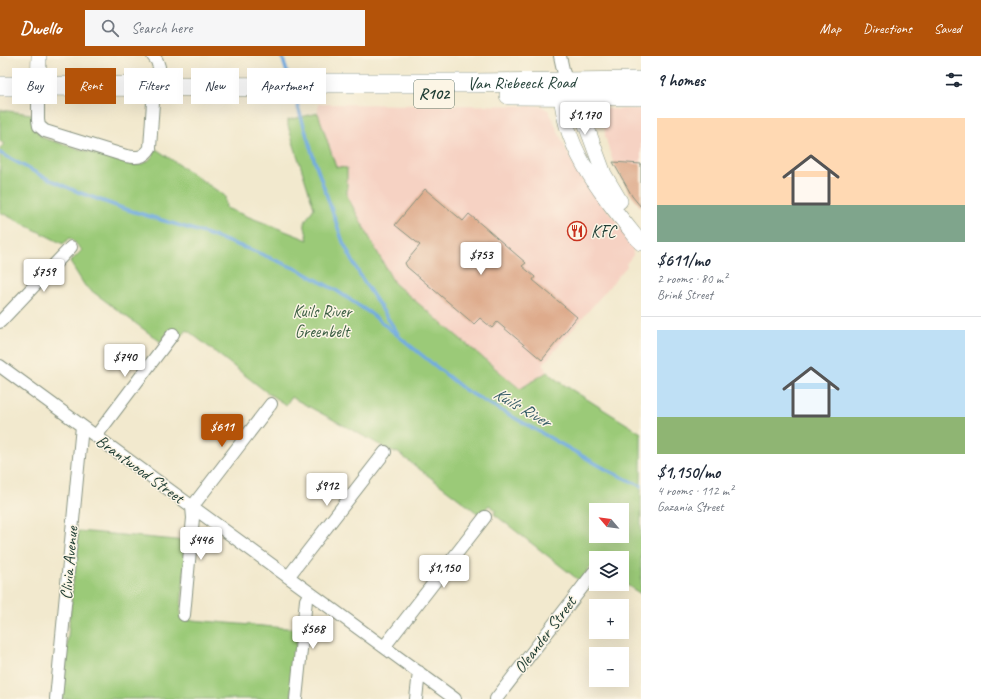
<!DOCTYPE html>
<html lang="en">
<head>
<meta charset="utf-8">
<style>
	:root { --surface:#fff; --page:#f6f6f7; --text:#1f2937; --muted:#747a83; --line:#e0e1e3; --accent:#b45309 }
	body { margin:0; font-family:Caveat,sans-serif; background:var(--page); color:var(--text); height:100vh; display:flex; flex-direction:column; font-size:15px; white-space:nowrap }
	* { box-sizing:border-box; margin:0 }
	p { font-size:13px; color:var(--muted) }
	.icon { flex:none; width:22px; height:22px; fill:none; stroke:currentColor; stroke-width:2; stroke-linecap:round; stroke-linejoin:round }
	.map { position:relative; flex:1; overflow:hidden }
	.panel { display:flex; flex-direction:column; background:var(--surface); width:340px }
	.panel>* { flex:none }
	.hud { position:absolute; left:12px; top:12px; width:380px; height:36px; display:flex; gap:8px }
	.needle { width:26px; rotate:299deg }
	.controls { position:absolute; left:589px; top:447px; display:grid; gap:8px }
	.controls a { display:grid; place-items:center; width:40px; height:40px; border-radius:0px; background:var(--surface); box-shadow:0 4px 16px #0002; font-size:20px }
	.price { position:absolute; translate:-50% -34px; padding:0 9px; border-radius:4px; background:#fff; color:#222; font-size:13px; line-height:26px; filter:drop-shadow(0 1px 2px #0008) }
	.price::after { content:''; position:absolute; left:50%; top:24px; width:12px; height:9px; margin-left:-6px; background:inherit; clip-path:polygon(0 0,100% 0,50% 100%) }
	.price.current { background:var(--accent); color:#fff }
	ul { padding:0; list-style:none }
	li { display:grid; align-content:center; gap:8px; height:212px; padding:0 16px }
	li+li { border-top:1px solid var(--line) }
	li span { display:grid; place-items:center; height:124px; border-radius:0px; color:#555 }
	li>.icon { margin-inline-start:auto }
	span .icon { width:72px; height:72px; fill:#fffc; stroke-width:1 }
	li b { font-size:17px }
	h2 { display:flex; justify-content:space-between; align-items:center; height:48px; padding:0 16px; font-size:17px }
	.tag { padding:0 14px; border-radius:0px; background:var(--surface); box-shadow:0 4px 16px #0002; font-size:14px; line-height:36px }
	.tag.current { background:var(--accent); color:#fff }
	header { display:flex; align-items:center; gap:24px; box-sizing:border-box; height:56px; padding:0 20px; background:var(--accent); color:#fff }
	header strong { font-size:19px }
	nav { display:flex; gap:22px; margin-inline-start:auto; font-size:14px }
	.search { width:280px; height:36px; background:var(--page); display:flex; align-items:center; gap:10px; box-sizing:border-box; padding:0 14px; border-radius:0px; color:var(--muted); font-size:15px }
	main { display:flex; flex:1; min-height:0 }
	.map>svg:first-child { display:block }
	.built { fill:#f6d2c3 }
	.green { fill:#9bca78; stroke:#5d8456; fill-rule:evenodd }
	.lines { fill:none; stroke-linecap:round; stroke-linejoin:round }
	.stream { stroke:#71abe1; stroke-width:3.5 }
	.building { fill:#deab8c }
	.minor-casing { stroke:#889381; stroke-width:14 }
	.tertiary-casing { stroke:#889381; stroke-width:16 }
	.primary-casing { stroke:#889381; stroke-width:20 }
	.minor { stroke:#fff; stroke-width:12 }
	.tertiary { stroke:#fff; stroke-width:15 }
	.primary { stroke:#fff; stroke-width:19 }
	.labels { text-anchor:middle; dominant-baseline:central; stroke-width:3; stroke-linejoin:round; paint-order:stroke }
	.shield { fill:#fcf5e5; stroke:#617469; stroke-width:1 }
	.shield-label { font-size:16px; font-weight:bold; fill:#1f3d34 }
	.street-label { font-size:17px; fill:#1f3d34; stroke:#fcf5e5 }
	.poi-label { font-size:17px; fill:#1f3d34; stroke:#fcf5e5; text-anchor:start }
	.park-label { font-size:17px; fill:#3e6045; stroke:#fcf5e5 }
	.water-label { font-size:18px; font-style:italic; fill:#385e68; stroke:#fcf5e5 }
</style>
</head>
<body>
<header>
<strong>Dwello</strong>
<div class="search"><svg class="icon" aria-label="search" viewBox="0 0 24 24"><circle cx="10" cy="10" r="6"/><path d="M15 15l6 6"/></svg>Search here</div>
<nav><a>Map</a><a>Directions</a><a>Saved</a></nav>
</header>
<main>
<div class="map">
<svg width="641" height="643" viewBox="0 0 641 643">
	<rect width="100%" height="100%" fill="#fcf5e5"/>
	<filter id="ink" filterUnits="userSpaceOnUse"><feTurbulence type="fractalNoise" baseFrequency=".025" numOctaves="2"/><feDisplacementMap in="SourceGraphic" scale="8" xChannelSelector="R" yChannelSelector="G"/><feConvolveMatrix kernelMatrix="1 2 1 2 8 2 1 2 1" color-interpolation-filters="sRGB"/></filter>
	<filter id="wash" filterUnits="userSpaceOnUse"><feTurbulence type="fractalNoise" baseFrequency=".012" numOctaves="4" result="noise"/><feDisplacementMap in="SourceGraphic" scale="16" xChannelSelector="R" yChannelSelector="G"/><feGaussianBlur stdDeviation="0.9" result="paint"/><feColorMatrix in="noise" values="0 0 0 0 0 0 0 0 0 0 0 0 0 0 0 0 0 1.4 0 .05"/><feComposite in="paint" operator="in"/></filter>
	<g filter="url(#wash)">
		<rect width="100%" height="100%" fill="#f2e9ce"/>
		<path class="built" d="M318 48 539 50 543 51 549 55 569 100 584 124 633 187V199L626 208 627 210 543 308 547 316 520 333 394 227 347 140V112H336L318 57Z
			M604 53H641V151L632 140 613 106 605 80Z"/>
		<path class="green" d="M0 54 32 58C33 70 35 77 46 83L132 109C144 110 152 104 156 93L225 140 226 152 308 184 304 167 314 152 288 70V64L318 57 336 111 347 112V140L394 227 520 333 547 316 558 325 641 377V538L622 526V502H596V513L590 511 580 525 494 458 496 454 489 449 480 459 397 396 395 397 291 341 286 349 269 338 187 274 181 281 170 273 161 286 85 230 70 206 82 194 70 182 63 188 0 156V92L4 88 0 85ZM596 454H622V480H596Z
			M78 475 187 485 180 563 298 573 291 643H62Z"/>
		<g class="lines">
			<path class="stream" d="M282 0 290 26
				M294 38 314 103 343 186 361 221 398 278
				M0 97 42 120 78 136 122 152 204 177 254 195 301 215 337 235 370 257 465 334 609 415 641 430"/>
		</g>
		<g id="blocks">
			<path class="building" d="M613 106 641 108V151L632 140Z
				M425 133 463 165 469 158 482 169 526 207 522 210 535 221 533 224 577 261 542 304 497 266 492 272 480 262 474 268 407 211 405 207 420 189 395 169Z"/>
		</g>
	</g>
	<g filter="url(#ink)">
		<use href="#blocks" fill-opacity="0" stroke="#889381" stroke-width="1"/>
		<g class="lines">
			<g class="minor-casing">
				<path id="minor" d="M153 0 157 5 159 11
					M560 0 564 18 569 25
					M38 30V64L39 70 45 75 126 100C137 102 144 102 150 92L154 31
					M0 266 71 191
					M0 310 455 643
					M96 380 173 278
					M288 521 385 396
					M184 559 193 462 192 451 271 348
					M384 591 485 461
					M56 643 82 370
					M296 643 306 544 310 537
					M416 643 419 616
					M496 643 594 516"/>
			</g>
			<g class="tertiary-casing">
				<path id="tertiary" d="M561 28C560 91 604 141 641 187
					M38 30 39 0
					M572 31 604 118 620 145"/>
			</g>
			<g class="primary-casing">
				<g id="primary">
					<path id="s1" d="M0 30 307 31 327 27H473L641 25"/>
					<path d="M509 39 641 40"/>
				</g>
			</g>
			<use href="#minor" class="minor"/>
			<use href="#tertiary" class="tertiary"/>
			<use href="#primary" class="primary"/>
		</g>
	</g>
	<defs>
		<g id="restaurant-ring" transform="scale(1)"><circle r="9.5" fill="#fcf5e5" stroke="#c8321e" stroke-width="1.5"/><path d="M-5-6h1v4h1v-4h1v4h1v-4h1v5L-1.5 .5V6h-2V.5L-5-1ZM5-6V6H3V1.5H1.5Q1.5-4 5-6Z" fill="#c8321e"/></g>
	</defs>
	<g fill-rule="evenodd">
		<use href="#restaurant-ring" x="577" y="175"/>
	</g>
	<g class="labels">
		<rect class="shield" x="414" y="24" width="40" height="28" rx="3"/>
		<g class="shield-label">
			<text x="434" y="38">R102</text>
		</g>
		<g class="street-label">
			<text stroke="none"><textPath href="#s1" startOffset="522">Van Riebeeck Road</textPath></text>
			<text transform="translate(140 413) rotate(36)">Brantwood Street</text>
			<text transform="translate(69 507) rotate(-85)">Clivia Avenue</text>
			<text transform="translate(545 579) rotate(-53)">Oleander Street</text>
		</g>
		<g class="poi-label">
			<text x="591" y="175">KFC</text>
		</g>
		<g class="park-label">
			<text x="322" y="255">Kuils River<tspan x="322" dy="20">Greenbelt</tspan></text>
		</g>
		<g class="water-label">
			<text transform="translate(522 351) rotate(30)">Kuils River</text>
		</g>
	</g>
</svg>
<div class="controls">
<a><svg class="needle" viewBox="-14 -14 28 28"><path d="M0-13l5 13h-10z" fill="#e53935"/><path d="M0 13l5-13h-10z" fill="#747a83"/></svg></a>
<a><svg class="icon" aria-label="layers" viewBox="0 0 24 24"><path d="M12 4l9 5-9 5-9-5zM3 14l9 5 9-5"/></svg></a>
<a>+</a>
<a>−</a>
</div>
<b class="price" style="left:585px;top:80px">$1,170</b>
<b class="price" style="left:481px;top:220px">$753</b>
<b class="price" style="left:44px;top:237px">$759</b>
<b class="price" style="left:125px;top:322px">$740</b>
<b class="price current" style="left:222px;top:392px">$611</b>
<b class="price" style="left:327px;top:451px">$912</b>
<b class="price" style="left:201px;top:505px">$446</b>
<b class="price" style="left:444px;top:533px">$1,150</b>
<b class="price" style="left:313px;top:594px">$568</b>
<div class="hud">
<a class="tag">Buy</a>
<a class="tag current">Rent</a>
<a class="tag">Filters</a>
<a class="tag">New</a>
<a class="tag">Apartment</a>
</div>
</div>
<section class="panel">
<h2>9 homes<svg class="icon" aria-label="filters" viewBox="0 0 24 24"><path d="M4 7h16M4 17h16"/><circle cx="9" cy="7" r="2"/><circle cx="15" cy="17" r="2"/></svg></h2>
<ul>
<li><span style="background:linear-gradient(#ffd9b3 70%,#7fa58c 0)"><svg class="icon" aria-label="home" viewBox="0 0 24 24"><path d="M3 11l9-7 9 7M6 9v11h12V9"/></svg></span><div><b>$611/mo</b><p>2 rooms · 80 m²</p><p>Brink Street</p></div></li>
<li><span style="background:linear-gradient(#bfe0f5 70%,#8fb573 0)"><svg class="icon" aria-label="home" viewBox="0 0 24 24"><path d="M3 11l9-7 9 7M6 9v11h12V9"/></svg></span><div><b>$1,150/mo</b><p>4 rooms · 112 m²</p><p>Gazania Street</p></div></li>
</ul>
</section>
</main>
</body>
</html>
